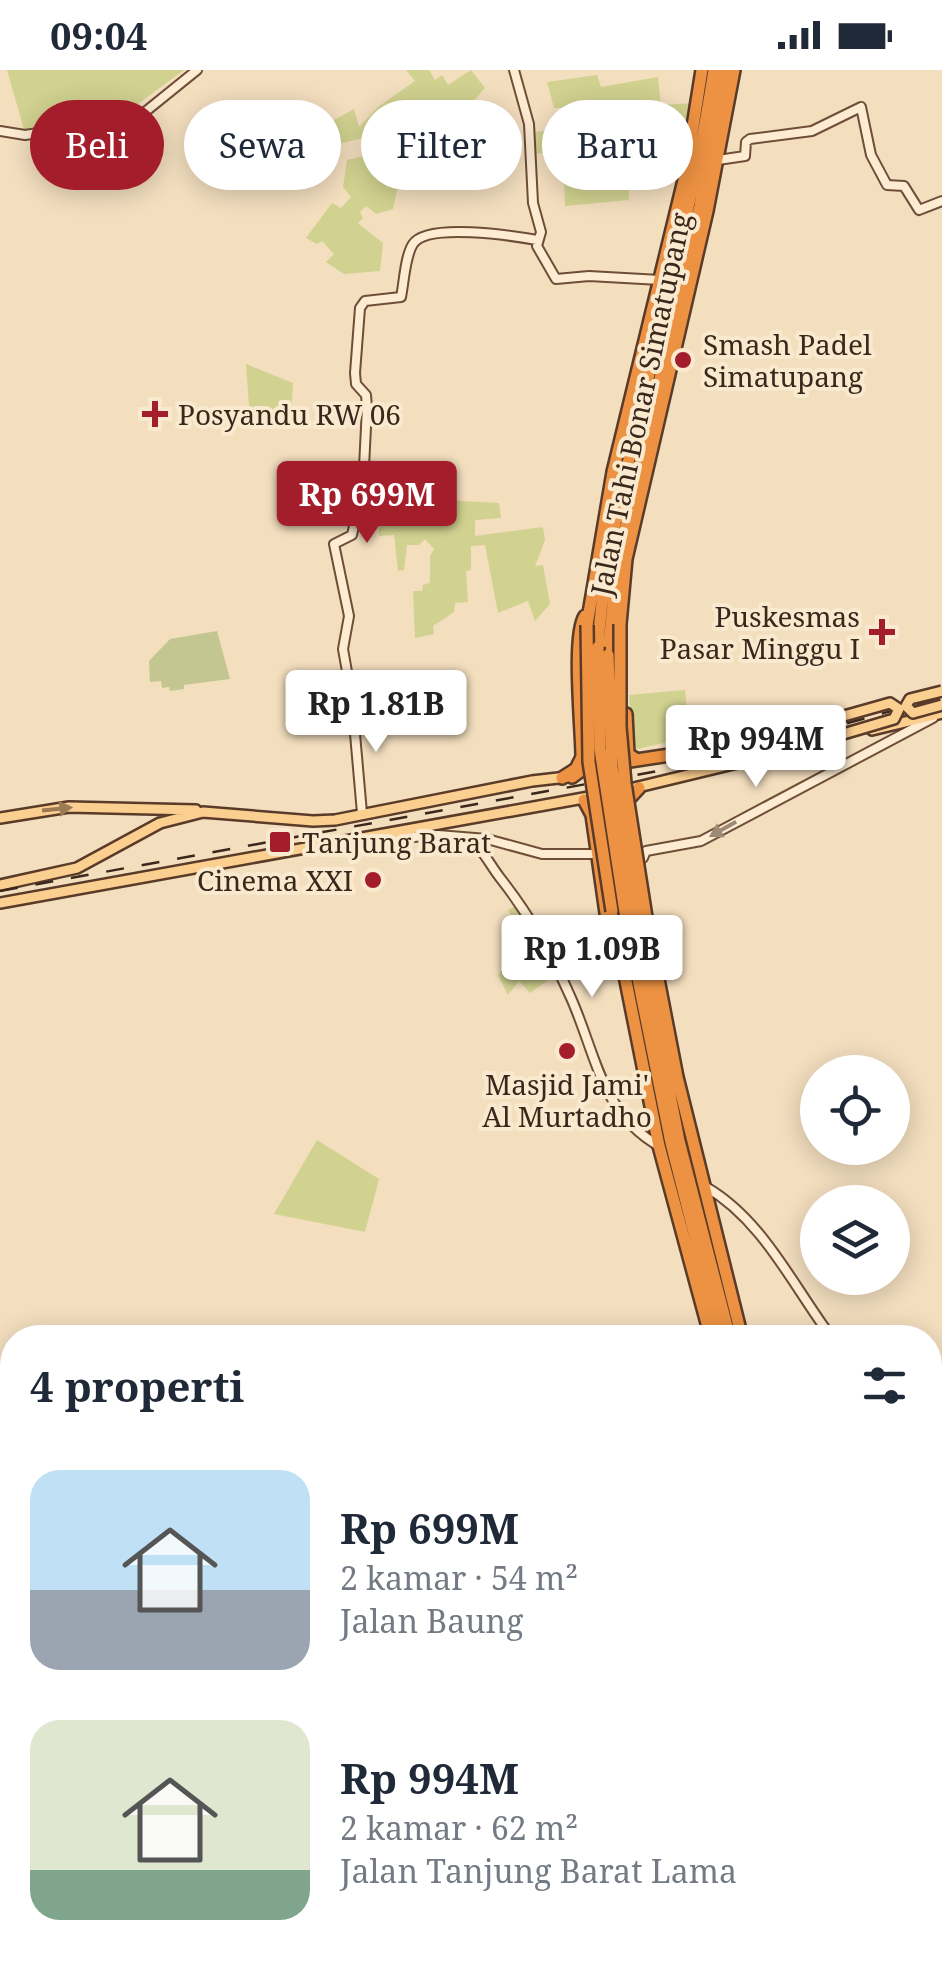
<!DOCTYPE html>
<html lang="id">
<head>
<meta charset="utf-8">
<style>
	:root { --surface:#fff; --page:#f6f6f7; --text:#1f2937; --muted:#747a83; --accent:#a31d2b }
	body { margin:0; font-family:"Noto Serif",serif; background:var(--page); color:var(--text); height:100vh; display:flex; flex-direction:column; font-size:38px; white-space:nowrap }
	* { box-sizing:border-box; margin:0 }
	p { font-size:32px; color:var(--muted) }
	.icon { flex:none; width:55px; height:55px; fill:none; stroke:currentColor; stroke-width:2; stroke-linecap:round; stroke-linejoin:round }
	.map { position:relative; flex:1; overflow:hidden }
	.details { position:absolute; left:0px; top:1255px; width:942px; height:642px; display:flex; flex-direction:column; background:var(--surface); border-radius:40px 40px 0 0; box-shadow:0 5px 25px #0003 }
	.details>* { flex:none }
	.hud { position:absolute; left:30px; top:30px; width:882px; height:90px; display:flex; gap:20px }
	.buttons { position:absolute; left:800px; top:985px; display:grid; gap:20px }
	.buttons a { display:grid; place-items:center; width:110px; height:110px; border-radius:50%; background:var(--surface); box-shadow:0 5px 25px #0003; font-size:50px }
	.price { position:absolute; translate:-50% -85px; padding:0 22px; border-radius:10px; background:#fff; color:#222; font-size:32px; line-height:65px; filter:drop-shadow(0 2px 5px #0008) }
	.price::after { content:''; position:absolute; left:50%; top:60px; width:30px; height:22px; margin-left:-15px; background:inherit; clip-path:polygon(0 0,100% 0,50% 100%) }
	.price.current { background:var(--accent); color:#fff }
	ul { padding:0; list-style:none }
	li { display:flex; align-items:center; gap:30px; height:250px; padding:0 30px }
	li span { display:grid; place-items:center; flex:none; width:280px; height:200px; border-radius:30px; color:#555 }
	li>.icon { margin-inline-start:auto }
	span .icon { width:120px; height:120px; fill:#fffc; stroke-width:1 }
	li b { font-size:42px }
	h2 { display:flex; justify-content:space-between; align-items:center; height:120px; padding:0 30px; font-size:42px }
	.tag { padding:0 35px; border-radius:45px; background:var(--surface); box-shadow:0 5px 25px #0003; font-size:35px; line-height:90px }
	.tag.current { background:var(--accent); color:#fff }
	.status { display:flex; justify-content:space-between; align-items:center; height:70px; padding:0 50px; background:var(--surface); direction:ltr }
	.status svg { height:28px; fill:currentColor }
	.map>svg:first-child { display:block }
	.green { fill:#d1d290 }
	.cemetery { fill:#c4c691 }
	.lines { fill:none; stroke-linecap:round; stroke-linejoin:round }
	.river { stroke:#a2c4b6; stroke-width:8 }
	.highway-tunnel { stroke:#ceb99d; stroke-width:11; stroke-dasharray:11 5.5; stroke-linecap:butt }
	.secondary-casing { stroke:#6f4e38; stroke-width:12 }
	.primary-casing { stroke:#5a3b29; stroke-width:14 }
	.highway-casing { stroke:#5a3b29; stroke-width:16 }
	.secondary { stroke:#fdecd2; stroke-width:8 }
	.primary { stroke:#fbcf90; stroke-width:9 }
	.highway { stroke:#ed9243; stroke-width:11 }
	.rail { stroke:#3b271b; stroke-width:2.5; stroke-dasharray:18 18; stroke-linecap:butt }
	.primary-bridge-casing { stroke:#5a3b29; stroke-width:14; stroke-linecap:butt }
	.highway-bridge-casing { stroke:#5a3b29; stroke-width:16; stroke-linecap:butt }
	.primary-bridge { stroke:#fbcf90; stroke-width:9 }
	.highway-bridge { stroke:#ed9243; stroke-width:11 }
	.oneway { fill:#9b7b56 }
	.oneway2 { fill:#9c8a76 }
	.poi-dot { fill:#a31d2b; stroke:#f9e9ce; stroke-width:4 }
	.labels { text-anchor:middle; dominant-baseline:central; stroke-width:8; stroke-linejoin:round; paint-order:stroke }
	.poi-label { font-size:28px; fill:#3b271b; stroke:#f9e9ce; text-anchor:start }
	.street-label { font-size:28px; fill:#3b271b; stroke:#f9e9ce }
</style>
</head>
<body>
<div class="status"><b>09:04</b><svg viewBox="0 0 49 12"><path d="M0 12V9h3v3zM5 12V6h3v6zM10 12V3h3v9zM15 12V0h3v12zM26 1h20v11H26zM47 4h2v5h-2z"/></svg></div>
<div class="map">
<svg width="942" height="1897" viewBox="0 0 942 1897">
	<rect width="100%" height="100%" fill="#f3debe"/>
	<path class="green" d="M7 0H184L122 46 77 59 57 56 25 63Z
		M406 0H429L435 10 442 5 448 15 471 0 485 18 451 56 418 74 403 89 406 118 397 120 393 139 376 144 366 136 360 142 363 148 358 153 383 173 380 201 344 204 326 192 334 184 322 171 317 174 306 168 332 133 341 138 351 127 343 117 347 90 372 84V79L363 68 330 76 323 56 354 39 359 57 378 37 415 11Z
		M597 5 601 17 658 7 661 35 694 33V98L628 103 629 130 565 136 563 80 536 84 534 62 564 59 561 38H554L547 12Z
		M246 294 293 313 290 360 249 336Z
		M423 416 460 431 499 433 501 448 475 450V466L543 457 545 470 535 496 543 495 550 534 535 551 528 531 498 543 485 475 471 476V500L466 501 468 532 455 533 454 542 433 556 434 564 415 568 413 521H422L423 515 430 513V486L434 479 425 469 419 475H407L404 500 398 501 394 465 379 466V453L405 451Z
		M685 620 690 667 633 680 629 625Z
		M519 834 542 876 549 898 543 904 547 911 530 923 519 911 508 925 498 905 523 872 508 840Z
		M317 1070 379 1109 365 1162 274 1144Z
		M0 1397 8 1407 6 1427 12 1428V1584L1 1585 0 1578Z
		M508 1885H562L573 1888 574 1885H658V1890L693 1897H504Z"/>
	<path class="cemetery" d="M217 561 230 609 184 615V619L170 621 169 617 162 618 161 611 150 612 149 591 170 569Z"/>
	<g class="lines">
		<path class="river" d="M0 1443 12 1448
			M0 1559H12
			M0 1672 12 1684
			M285 1885 289 1897
			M821 1885 828 1897
			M744 1897 759 1885"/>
		<path class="highway-tunnel" d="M621 393 623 386"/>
		<g class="secondary-casing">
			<path id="secondary" d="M514 0 529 54 533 133 541 162 537 176 556 209 589 206 660 210
				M0 61 25 65 52 61 77 66 118 53 145 42 197 0
				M718 90 745 86 746 72 750 69 812 61 861 37 871 85 887 115 904 116 919 140 942 131
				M362 743 352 630 343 579 349 546 334 474 352 465 363 417 367 337 366 325 356 314 355 303 360 238 365 231 401 227C404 213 405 186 413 174 427 152 514 166 537 170
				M467 768C483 778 489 794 501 809 530 846 552 884 571 928 596 984 601 1043 659 1076
				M389 769 438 765 487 769 542 784H597
				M643 788 646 781 701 771 933 648
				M706 1117C763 1150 793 1216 832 1268
				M930 1310 942 1300
				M0 1881 11 1897"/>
		</g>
		<g class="primary-casing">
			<path id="primary" d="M872 660 942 643
				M705 680 826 650
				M634 718 828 671
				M0 748 69 737 196 740
				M352 774 395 764
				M0 815 77 798 160 753 203 742 313 751 335 750 532 711 567 707
				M0 833 589 727"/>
		</g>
		<g class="highway-casing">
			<path id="highway" d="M620 554 626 489 707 141 734 0
				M587 555 613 402 685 106 702 0
				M598 577C603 493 624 411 643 329 669 220 697 111 714 0
				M608 585 617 495 700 136 724 0
				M626 644 628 684 637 690
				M630 691 710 679
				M572 707 583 699 590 689
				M562 708 576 699 582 687C582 660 572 565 585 546
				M584 730 592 745 607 850
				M625 733 639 718
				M602 738 605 764
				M612 841 659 1076 711 1268
				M646 847 677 1007 742 1268
				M626 849 671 1073 721 1268
				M636 849 679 1071 730 1268
				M930 1545 942 1572
				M847 1885 852 1897
				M857 1885 862 1897"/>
		</g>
		<use href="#secondary" class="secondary"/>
		<use href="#primary" class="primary"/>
		<use href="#highway" class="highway"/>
		<path class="rail" d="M0 821 707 692 942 627"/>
		<g class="primary-bridge-casing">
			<path id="primary-bridge" d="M942 621 910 629 906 636 913 643 942 635
				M819 653 890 633 899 639 894 649 823 670"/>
		</g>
		<g class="highway-bridge-casing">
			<path id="highway-bridge" d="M620 554V657L625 713 646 847
				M587 555 589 692 612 841
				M598 577 600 679 626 849
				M608 585 612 697 636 849"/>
		</g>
		<use href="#primary-bridge" class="primary-bridge"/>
		<use href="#highway-bridge" class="highway-bridge"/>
	</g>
	<defs><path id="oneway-solid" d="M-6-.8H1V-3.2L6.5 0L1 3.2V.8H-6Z" transform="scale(2.5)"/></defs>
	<use class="oneway" href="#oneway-solid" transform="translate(57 739) rotate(-6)"/>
	<use class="oneway2" href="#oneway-solid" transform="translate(723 759) rotate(151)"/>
	<g class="poi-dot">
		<circle cx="683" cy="290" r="10"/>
		<path d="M150 329h10v10h10v10h-10v10h-10v-10h-10v-10h10z"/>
		<path d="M877 547h10v10h10v10h-10v10h-10v-10h-10v-10h10z"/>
		<rect x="268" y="760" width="24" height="24" rx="5"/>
		<circle cx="373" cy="810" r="10"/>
		<circle cx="567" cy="981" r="10"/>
	</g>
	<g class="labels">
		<g class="poi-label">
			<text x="703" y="274">Smash Padel<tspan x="703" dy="32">Simatupang</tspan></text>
			<text x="178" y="344">Posyandu RW 06</text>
			<text x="860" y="546" text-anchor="end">Puskesmas<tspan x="860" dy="32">Pasar Minggu I</tspan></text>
			<text x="302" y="772">Tanjung Barat</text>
			<text x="353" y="810" text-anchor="end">Cinema XXI</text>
			<text x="567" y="1014" text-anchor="middle">Masjid Jami'<tspan x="567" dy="32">Al Murtadho</tspan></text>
		</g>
		<g class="street-label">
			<text transform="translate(640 334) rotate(-78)">Jalan Tahi Bonar Simatupang</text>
		</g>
	</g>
</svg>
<div class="buttons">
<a><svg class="icon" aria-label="locate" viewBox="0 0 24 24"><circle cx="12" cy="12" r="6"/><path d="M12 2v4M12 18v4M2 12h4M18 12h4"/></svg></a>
<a><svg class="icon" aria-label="layers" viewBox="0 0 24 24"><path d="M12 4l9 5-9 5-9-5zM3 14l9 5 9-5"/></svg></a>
</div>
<b class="price current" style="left:367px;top:476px">Rp 699M</b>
<b class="price" style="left:376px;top:685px">Rp 1.81B</b>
<b class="price" style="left:756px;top:720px">Rp 994M</b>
<b class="price" style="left:592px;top:930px">Rp 1.09B</b>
<div class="hud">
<a class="tag current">Beli</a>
<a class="tag">Sewa</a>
<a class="tag">Filter</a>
<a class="tag">Baru</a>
</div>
<section class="details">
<h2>4 properti<svg class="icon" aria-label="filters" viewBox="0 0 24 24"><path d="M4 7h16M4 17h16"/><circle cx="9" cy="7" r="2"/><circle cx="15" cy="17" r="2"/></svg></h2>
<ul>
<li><span style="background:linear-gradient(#bfe0f5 60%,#9aa5b1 0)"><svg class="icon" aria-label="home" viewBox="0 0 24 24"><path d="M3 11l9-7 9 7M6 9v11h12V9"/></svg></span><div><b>Rp 699M</b><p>2 kamar · 54 m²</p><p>Jalan Baung</p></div></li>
<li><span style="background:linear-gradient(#dfe7d0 75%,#7fa58c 0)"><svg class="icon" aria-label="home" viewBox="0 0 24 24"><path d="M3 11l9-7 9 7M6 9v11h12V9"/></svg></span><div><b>Rp 994M</b><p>2 kamar · 62 m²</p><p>Jalan Tanjung Barat Lama</p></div></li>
</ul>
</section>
</div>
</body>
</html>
